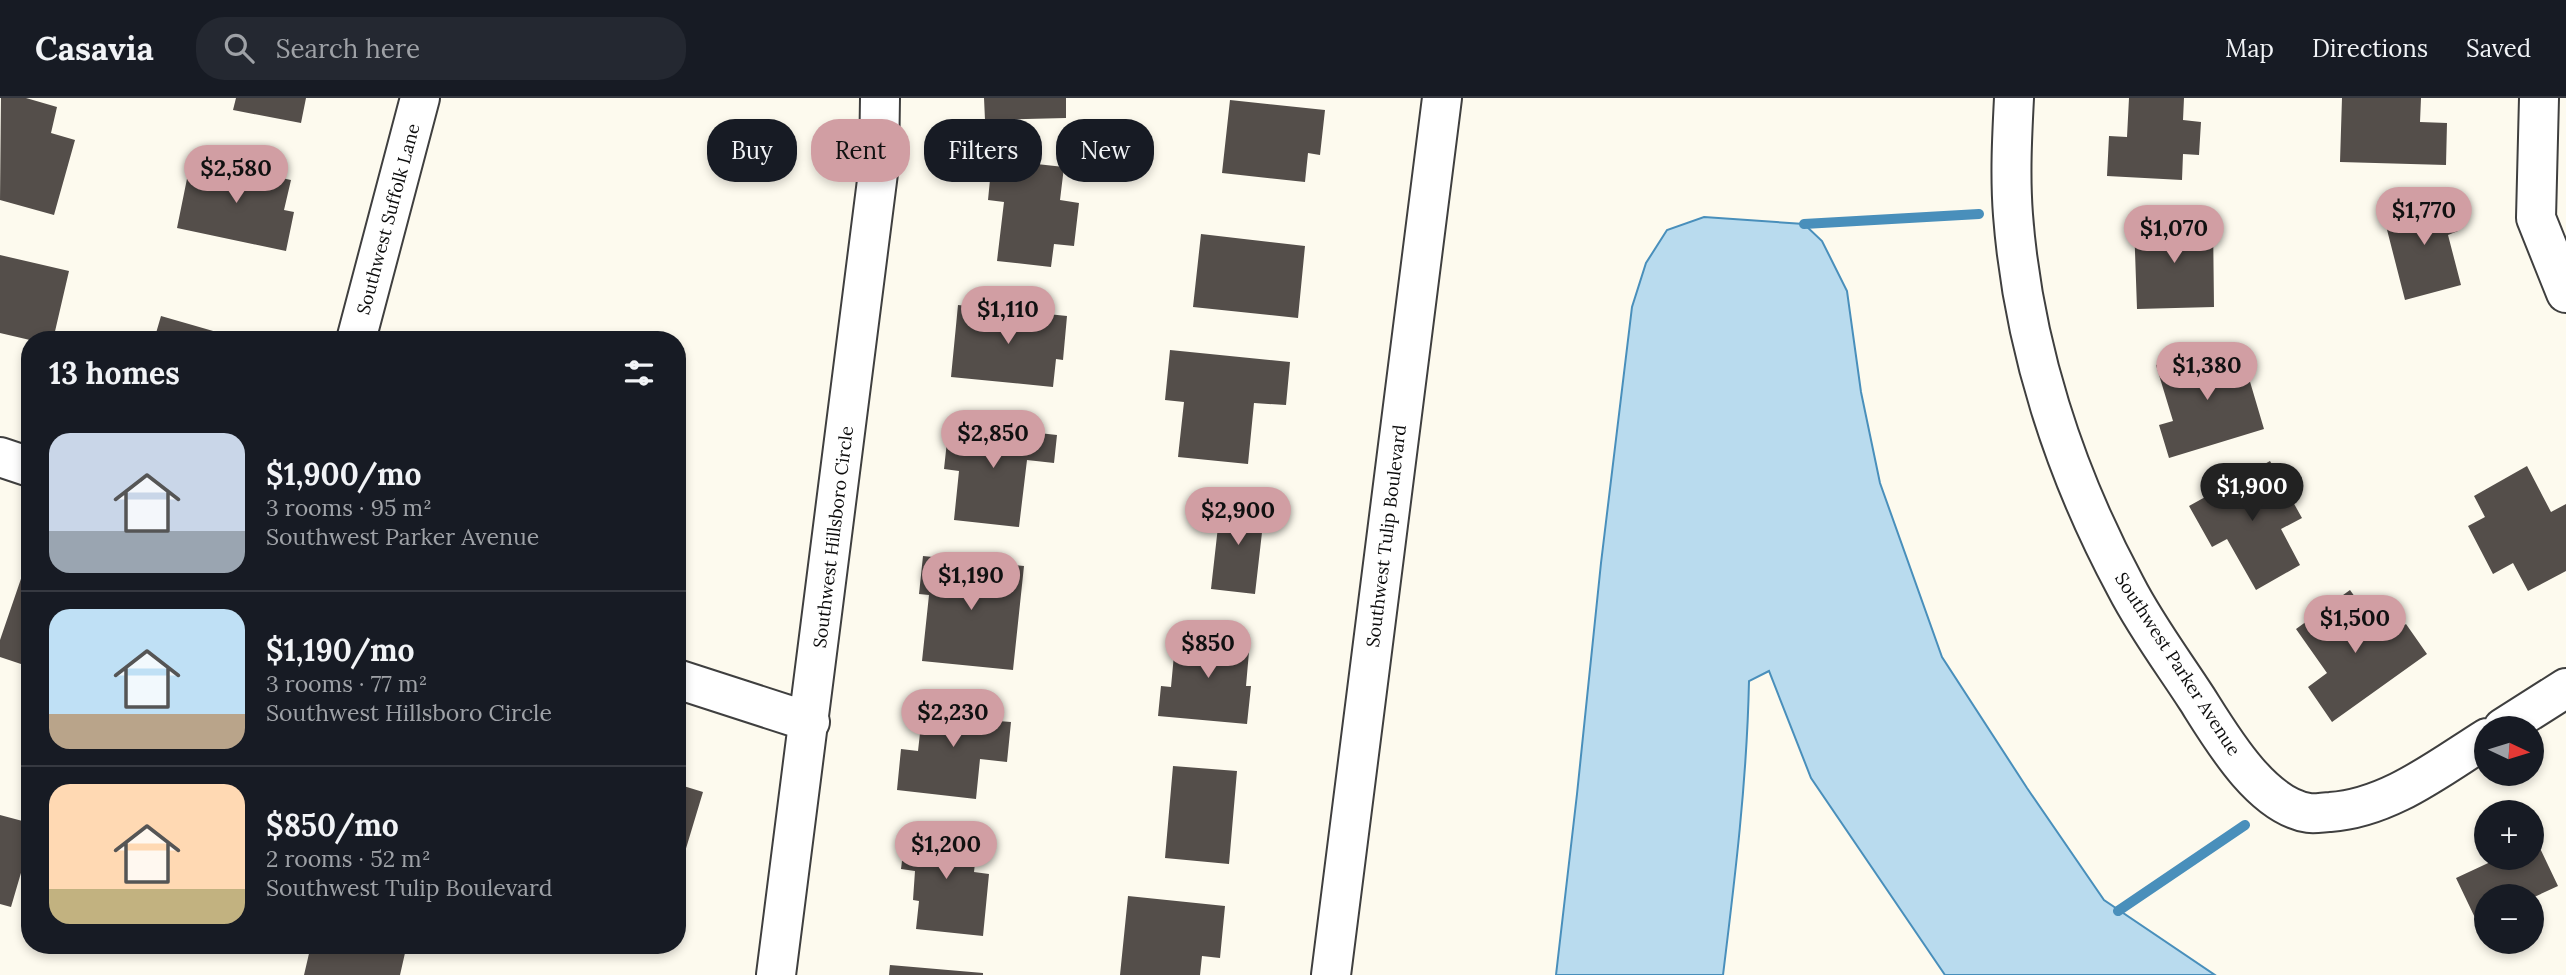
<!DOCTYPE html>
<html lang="en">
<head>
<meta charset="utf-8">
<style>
	:root { --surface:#171b24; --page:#242831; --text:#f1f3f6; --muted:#9ea1a6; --line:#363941; --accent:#d19ea3 }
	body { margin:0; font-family:Lora,serif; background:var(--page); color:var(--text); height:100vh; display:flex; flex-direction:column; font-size:26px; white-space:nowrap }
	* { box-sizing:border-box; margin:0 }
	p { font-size:23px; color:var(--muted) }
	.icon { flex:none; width:38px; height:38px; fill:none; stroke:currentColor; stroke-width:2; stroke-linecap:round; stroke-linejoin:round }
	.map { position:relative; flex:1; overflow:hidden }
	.drawer { position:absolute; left:21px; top:233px; width:665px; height:623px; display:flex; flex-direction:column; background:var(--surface); border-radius:28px; box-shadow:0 4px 10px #0003 }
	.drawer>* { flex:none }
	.top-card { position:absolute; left:707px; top:21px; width:665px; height:63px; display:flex; gap:14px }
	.needle { width:46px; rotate:94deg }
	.fabs { position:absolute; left:2474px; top:618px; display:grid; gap:14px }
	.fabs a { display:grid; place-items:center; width:70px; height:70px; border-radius:50%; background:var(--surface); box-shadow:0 4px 10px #0003; font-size:35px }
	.price { position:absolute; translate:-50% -60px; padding:0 16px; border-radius:24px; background:var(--accent); color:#111; font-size:23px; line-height:46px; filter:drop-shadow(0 2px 4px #0008) }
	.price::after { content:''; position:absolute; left:50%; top:42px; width:21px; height:16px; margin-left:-10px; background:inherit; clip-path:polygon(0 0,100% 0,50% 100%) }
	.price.selected { background:#222; color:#fff }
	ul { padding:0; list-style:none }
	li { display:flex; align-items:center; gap:21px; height:175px; padding:0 28px }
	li+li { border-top:2px solid var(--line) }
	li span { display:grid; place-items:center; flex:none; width:196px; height:140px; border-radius:21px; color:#555 }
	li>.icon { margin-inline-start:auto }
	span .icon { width:84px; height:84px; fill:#fffc; stroke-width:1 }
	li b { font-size:30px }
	h2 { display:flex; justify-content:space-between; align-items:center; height:84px; padding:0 28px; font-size:30px }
	.tag { padding:0 24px; border-radius:28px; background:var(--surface); box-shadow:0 4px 10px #0003; font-size:24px; line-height:63px }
	.tag.selected { background:var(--accent); color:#111 }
	header { display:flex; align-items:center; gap:42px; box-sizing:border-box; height:98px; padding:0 35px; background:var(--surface); border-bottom:2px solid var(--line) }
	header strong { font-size:33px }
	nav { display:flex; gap:38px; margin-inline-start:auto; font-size:24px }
	.search { width:490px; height:63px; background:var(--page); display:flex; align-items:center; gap:18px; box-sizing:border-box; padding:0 24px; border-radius:28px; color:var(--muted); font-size:26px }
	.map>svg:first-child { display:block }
	.water { fill:#b9dbee; stroke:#498fbb; stroke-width:2 }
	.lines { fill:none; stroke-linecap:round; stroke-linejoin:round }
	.stream { stroke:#498fbb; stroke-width:10 }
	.building { fill:#544e4a }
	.minor-casing { stroke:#3f3f3f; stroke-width:42 }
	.tertiary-casing { stroke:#3f3f3f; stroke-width:42 }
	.minor { stroke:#fff; stroke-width:38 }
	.tertiary { stroke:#fff; stroke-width:38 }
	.labels { text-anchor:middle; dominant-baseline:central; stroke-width:7; stroke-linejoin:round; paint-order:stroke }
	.street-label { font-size:18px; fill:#0c0c0c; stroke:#fff }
</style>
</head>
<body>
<header>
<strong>Casavia</strong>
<div class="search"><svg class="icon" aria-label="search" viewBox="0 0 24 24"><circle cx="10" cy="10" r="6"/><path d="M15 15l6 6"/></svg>Search here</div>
<nav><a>Map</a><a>Directions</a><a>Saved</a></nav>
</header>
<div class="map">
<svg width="2566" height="877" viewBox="0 0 2566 877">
	<rect width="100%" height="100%" fill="#fdfaee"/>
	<path class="water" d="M1704 119 1804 126 1822 143 1847 193 1861 294 1880 385 1942 559 2027 690 2104 802 2215 877H1945L1811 680 1769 573 1749 583C1747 682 1735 780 1723 877H1556L1577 696 1601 465 1632 209 1646 165 1667 132Z"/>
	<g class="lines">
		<path class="stream" d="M1804 126 1979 116
			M2118 813 2245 727"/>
	</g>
	<path class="building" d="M1 0H26L57 9 51 35 75 42 54 117 0 102Z
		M236 0H306L301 25 233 12Z
		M984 0H1066V20L985 22Z
		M2129 0H2184L2183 22 2201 24 2199 57 2183 56 2182 82 2107 78 2109 38 2127 39Z
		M2342 0H2421L2420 24 2447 25 2446 67 2340 64Z
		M1230 2 1325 12 1320 57 1308 55 1305 84 1222 75Z
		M191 61 291 82 284 112 294 114 286 153 177 130Z
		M992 61 1064 69 1060 102 1079 105 1074 148 1054 146 1051 169 997 163 1004 104 988 102Z
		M2450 99 2458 133 2448 137 2461 187 2405 202 2383 116Z
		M2213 123 2214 209 2137 211 2134 125Z
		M1201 136 1305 148 1298 220 1193 209Z
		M0 157 69 173 53 242H30L0 235Z
		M958 207 1067 218 1063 262 1056 261 1053 289 951 279Z
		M161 218 241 241V242H154Z
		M2216 249 2221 266 2243 260 2264 331 2169 360 2159 327 2173 323 2156 267Z
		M1170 252 1290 264 1286 307 1254 305 1248 366 1178 359 1184 304 1165 302Z
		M949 325 1057 337 1054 365 1027 362 1019 429 954 422 959 373 944 371Z
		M2270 363 2302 420 2281 431 2300 467 2256 492 2227 441 2212 449 2189 408Z
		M2527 368 2551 414 2566 406V473L2528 493 2513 465 2493 476 2468 428 2485 419 2474 398Z
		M1221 402 1265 408 1255 496 1211 491Z
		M923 458 1024 468 1013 572 922 563 929 497 919 496Z
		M25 469 30 470V569L0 559V542Z
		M2350 492 2385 541 2406 526 2427 556 2332 624 2308 589 2327 575 2296 531Z
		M1176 535 1250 542 1246 588H1251L1247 626 1158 618 1161 588 1171 589Z
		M924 599 988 606 986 622 1011 624 1007 664 980 661 976 701 897 692 901 651 918 653Z
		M1173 668 1237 673 1229 766 1165 760Z
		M677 686 703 694 678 777H677Z
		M0 717 30 725V744L11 809 0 806Z
		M906 730 978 738 974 774 989 776 983 838 916 831 919 803 913 802 915 773 901 771Z
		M2536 742 2558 788 2532 800V798H2487V822L2478 826 2456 780 2499 760H2532V744Z
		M1128 798 1225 808 1220 860 1202 858 1200 877H1120Z
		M311 847H369L405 855 400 877H304Z
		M890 867 983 875V877H889Z"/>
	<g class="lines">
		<g class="minor-casing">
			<path id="minor" d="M2014 0C2012 39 2010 78 2013 117 2023 247 2064 374 2126 489 2146 528 2173 564 2197 601 2221 639 2261 708 2309 715 2316 716 2324 714 2330 714 2389 710 2439 670 2487 640
				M2539 0 2536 120 2566 195
				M356 242 420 0
				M0 359 30 369
				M677 581 810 624
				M2503 630 2566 590
				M776 877 879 67 880 0"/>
		</g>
		<g class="tertiary-casing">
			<path id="tertiary" d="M1331 877 1442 0"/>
		</g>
		<use href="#minor" class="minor"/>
		<use href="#tertiary" class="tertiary"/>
	</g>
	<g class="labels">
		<g class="street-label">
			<text transform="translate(388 121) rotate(-75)">Southwest Suffolk Lane</text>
			<text transform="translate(1386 438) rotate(-83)">Southwest Tulip Boulevard</text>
			<text transform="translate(833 439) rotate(-83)">Southwest Hillsboro Circle</text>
			<text transform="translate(2178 566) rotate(57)">Southwest Parker Avenue</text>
		</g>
	</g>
</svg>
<div class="fabs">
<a><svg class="needle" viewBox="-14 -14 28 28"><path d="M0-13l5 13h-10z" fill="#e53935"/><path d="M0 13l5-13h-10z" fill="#9ea1a6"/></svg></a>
<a>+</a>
<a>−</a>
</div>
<b class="price" style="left:236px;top:107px">$2,580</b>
<b class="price" style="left:2424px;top:149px">$1,770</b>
<b class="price" style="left:2174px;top:167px">$1,070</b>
<b class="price" style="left:1008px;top:248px">$1,110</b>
<b class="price" style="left:2207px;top:304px">$1,380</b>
<b class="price" style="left:993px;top:372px">$2,850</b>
<b class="price selected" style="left:2252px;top:425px">$1,900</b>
<b class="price" style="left:1238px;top:449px">$2,900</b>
<b class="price" style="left:971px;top:514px">$1,190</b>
<b class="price" style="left:2355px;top:557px">$1,500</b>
<b class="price" style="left:1208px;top:582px">$850</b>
<b class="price" style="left:953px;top:651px">$2,230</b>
<b class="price" style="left:946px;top:783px">$1,200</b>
<div class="top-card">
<a class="tag">Buy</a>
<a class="tag selected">Rent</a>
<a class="tag">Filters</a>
<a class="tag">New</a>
</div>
<section class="drawer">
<h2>13 homes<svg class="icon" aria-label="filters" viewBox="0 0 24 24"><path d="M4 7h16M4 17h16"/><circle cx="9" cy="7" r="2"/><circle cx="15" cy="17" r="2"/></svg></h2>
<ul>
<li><span style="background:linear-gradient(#c9d6e8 70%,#9aa5b1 0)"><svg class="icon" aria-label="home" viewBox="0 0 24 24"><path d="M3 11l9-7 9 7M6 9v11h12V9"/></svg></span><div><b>$1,900/mo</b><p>3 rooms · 95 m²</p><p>Southwest Parker Avenue</p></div></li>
<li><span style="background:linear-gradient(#bfe0f5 75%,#b9a48a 0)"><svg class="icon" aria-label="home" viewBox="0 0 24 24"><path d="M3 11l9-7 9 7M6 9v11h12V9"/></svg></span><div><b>$1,190/mo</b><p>3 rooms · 77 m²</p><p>Southwest Hillsboro Circle</p></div></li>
<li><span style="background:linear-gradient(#ffd9b3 75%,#c2b280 0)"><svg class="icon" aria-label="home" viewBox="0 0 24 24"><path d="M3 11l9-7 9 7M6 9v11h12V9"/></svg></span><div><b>$850/mo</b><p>2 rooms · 52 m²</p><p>Southwest Tulip Boulevard</p></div></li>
</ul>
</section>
</div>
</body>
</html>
